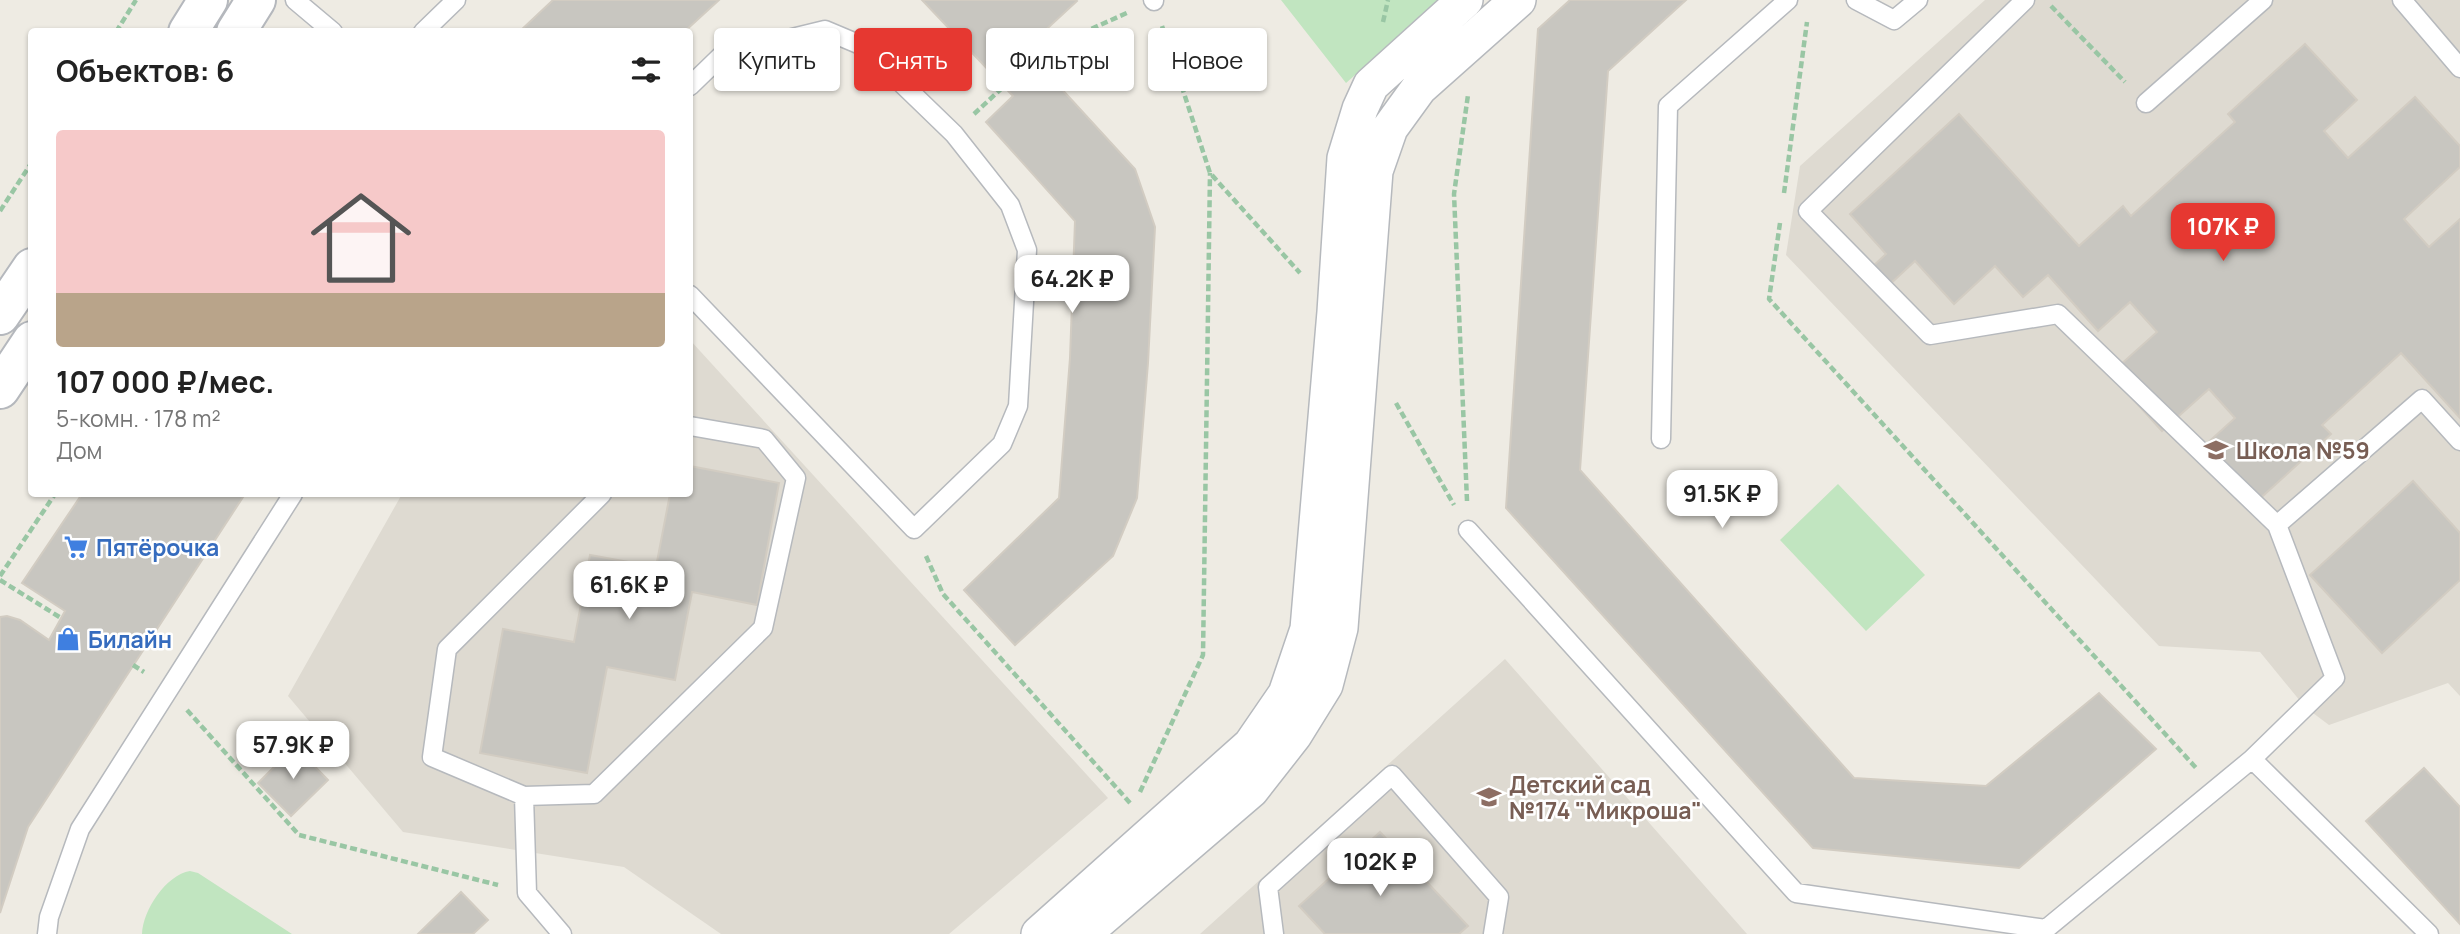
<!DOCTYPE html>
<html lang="ru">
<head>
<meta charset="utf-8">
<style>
	:root { --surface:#fff; --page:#f6f6f6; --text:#222; --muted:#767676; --line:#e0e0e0; --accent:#e63831 }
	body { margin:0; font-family:Manrope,sans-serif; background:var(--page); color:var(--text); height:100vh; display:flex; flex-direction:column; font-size:26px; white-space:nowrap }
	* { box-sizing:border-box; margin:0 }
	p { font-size:23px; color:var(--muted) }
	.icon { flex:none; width:38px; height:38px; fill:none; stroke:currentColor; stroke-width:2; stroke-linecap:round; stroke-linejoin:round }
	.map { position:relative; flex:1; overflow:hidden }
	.side { position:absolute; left:28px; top:28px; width:665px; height:469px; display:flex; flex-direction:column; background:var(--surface); border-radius:7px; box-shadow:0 2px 5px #0004 }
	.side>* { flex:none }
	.guide { position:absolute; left:714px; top:28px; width:665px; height:63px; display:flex; gap:14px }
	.price { position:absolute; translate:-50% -60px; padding:0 16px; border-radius:14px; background:#fff; color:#222; font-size:23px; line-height:46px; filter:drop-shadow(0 2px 4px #0008) }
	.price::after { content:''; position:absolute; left:50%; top:42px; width:21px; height:16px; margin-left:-10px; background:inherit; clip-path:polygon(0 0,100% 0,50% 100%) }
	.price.on { background:var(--accent); color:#fff }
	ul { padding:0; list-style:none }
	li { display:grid; align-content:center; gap:14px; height:371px; padding:0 28px }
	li+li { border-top:2px solid var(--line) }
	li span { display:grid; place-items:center; height:217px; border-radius:7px; color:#555 }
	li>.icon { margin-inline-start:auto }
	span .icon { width:126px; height:126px; fill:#fffc; stroke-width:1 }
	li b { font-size:30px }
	h2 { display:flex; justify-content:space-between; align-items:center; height:84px; padding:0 28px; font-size:30px }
	.chip { padding:0 24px; border-radius:7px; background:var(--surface); box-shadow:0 2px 5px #0004; font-size:24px; line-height:63px }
	.chip.on { background:var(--accent); color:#fff }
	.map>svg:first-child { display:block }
	.education { fill:#dedad1 }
	.green { fill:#c1e5c0 }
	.building { fill:#c8c6c0; stroke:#d2ccc2; stroke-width:2 }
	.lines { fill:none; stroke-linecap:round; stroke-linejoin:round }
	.lane-casing { stroke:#b6b9bd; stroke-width:21 }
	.street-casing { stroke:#b6b9bd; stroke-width:38 }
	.secondary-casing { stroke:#b5b8bd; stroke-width:42 }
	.path { stroke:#99c6a4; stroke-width:4.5; stroke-dasharray:7 3.5; stroke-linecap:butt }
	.lane { stroke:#fff; stroke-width:18 }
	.street { stroke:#fff; stroke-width:35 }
	.secondary { stroke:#fff; stroke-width:38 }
	.labels { text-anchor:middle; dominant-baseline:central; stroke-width:5; stroke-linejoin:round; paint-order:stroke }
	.education-label { font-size:23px; font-weight:bold; fill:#785e54; stroke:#fff; text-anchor:start }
	.shop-label { font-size:23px; font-weight:bold; fill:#366cbe; stroke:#fff; text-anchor:start }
</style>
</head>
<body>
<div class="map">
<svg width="2460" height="934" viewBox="0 0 2460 934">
	<rect width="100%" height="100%" fill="#eeebe3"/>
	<path class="education" d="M1985 0H2460V696L2448 683 2329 725 2305 707 2260 652 2159 646 1786 255 1800 166Z
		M690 340 1108 798 949 934H721L624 867 403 832 288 696 402 494H690Z
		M1505 659 1747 934H1200Z"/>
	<path class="green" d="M1281 0H1440L1346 83Z
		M1838 484 1925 575 1866 631 1780 540Z
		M190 871 198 873 292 934H142C143 910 166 875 190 871Z"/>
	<path class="building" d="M553 0H719L684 32H519Z
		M922 0H1076L1077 1 1025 49 1135 169 1155 227 1148 363 1137 498 1113 556 1015 645 964 590 1059 498 1070 358 1075 221 986 122 1013 96Z
		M1570 0H1686L1608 71 1580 470 1854 778 1986 786 2099 693 2156 749 2019 868 1813 848 1506 508 1538 29Z
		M2305 44 2357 100 2324 131 2348 158 2415 97 2460 146V167L2404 219 2429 247 2460 219V418L2401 353 2322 425 2331 434 2255 503 2203 447 2235 418 2209 389 2162 431 2110 374 2157 332 2130 302 2098 331 2048 275 2023 297 1995 266 1954 304 1915 261 1888 286 1871 268 1886 254 1850 214 1959 114 2079 246 2123 206 2131 216 2235 122 2228 114Z
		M690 466 779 483 757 605 692 592 675 680 607 667 587 773 480 753 503 629 574 642 590 555 656 567 670 494H690Z
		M2413 481 2460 533V580L2382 653 2310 575Z
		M82 494H245L28 827 0 913V617L7 616 20 620 49 640 65 611 22 583Z
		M295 746 328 780 291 816 258 783Z
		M2424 768 2460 807V924L2366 821Z
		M1380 832 1468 926 1459 934H1325L1299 906Z
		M461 892 488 920 473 934H418Z"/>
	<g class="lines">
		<g class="lane-casing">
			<path id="lane" d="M295 0 333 32
				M1153 0 1154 1
				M1856 0 1894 20 1918 0
				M2025 0 1808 211 1930 335 2058 314 2277 525 2335 678 2252 759
				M2402 0 2460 68
				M423 32 456 0
				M690 86 722 55 825 30 863 46 954 134 1010 205 1027 250 1018 406 1002 444 914 529 690 295
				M2146 103 2263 0
				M1661 439 1668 106 1788 0
				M602 494 447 649 432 757 524 796 594 794 763 628 796 478 764 439 690 426
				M2277 525 2422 399 2460 441
				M1468 530 1796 893 2046 929 2252 759 2429 934
				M524 796 527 893 562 934
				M47 934 49 917 80 829 293 494
				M1274 934 1268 887 1392 775 1499 897 1493 934"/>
		</g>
		<g class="street-casing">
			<path id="street" d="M1039 934 1251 745 1286 694 1308 629 1335 312 1345 158 1360 109 1371 85 1465 0
				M1083 934 1251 790 1294 735 1325 685 1340 628 1375 171 1390 128 1419 88 1518 0"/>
		</g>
		<g class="secondary-casing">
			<path id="secondary" d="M188 32 208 0
				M236 32 256 0
				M0 315 32 268
				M0 389 32 341"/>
		</g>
		<path class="path" d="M2051 6 2125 82
			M1383 22 1388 0
			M1162 26 1210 173 1300 273
			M116 32 136 0
			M974 114 1042 51 1129 12
			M1784 193 1807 22
			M0 211 32 162
			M1780 223 1769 299 2197 769
			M1396 403 1454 505
			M1467 501 1454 194 1468 95
			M926 556 943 594 1131 804
			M0 576 55 494
			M0 580 61 618
			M133 665 144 672
			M187 710 299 835 498 885
			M1140 792 1203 655 1210 173"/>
		<use href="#lane" class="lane"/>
		<use href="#street" class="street"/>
		<use href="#secondary" class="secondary"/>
	</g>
	<defs>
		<g id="school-bare" transform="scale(1.89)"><path d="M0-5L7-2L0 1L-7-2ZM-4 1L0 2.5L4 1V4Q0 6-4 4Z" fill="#8d6e63" stroke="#fff" stroke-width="2.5" paint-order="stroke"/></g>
		<g id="supermarket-bare" transform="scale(1.89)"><path d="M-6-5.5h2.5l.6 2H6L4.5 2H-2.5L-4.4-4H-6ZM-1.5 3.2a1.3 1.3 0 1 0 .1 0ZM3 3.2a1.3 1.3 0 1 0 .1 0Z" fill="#3f7fe0" stroke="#fff" stroke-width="2.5" paint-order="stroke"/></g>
		<g id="shop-bare" transform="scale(1.89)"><path d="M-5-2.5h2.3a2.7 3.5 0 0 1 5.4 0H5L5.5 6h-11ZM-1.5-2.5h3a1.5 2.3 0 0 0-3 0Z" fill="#3f7fe0" stroke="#fff" stroke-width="2.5" paint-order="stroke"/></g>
	</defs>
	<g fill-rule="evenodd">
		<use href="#school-bare" x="2216" y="450"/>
		<use href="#supermarket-bare" x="76" y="547"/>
		<use href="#shop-bare" x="68" y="639"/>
		<use href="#school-bare" x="1489" y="797"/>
	</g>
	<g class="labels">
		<g class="education-label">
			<text x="2236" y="450">Школа №59</text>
			<text x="1509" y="784">Детский сад<tspan x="1509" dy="26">№174 "Микроша"</tspan></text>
		</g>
		<g class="shop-label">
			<text x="96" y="547">Пятёрочка</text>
			<text x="88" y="639">Билайн</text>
		</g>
	</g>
</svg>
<b class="price on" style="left:2223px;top:263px">107K ₽</b>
<b class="price" style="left:1072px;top:315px">64.2K ₽</b>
<b class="price" style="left:1722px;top:530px">91.5K ₽</b>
<b class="price" style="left:629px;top:621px">61.6K ₽</b>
<b class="price" style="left:293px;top:781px">57.9K ₽</b>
<b class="price" style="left:1380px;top:898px">102K ₽</b>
<div class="guide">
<a class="chip">Купить</a>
<a class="chip on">Снять</a>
<a class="chip">Фильтры</a>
<a class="chip">Новое</a>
</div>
<section class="side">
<h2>Объектов: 6<svg class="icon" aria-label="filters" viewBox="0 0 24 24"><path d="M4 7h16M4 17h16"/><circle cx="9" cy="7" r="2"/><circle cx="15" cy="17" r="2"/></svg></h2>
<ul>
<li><span style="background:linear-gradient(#f6c9c9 75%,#b9a48a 0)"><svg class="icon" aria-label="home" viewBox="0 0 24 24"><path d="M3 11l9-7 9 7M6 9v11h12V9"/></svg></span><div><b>107 000 ₽/мес.</b><p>5-комн. · 178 m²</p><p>Дом</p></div></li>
</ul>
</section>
</div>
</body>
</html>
